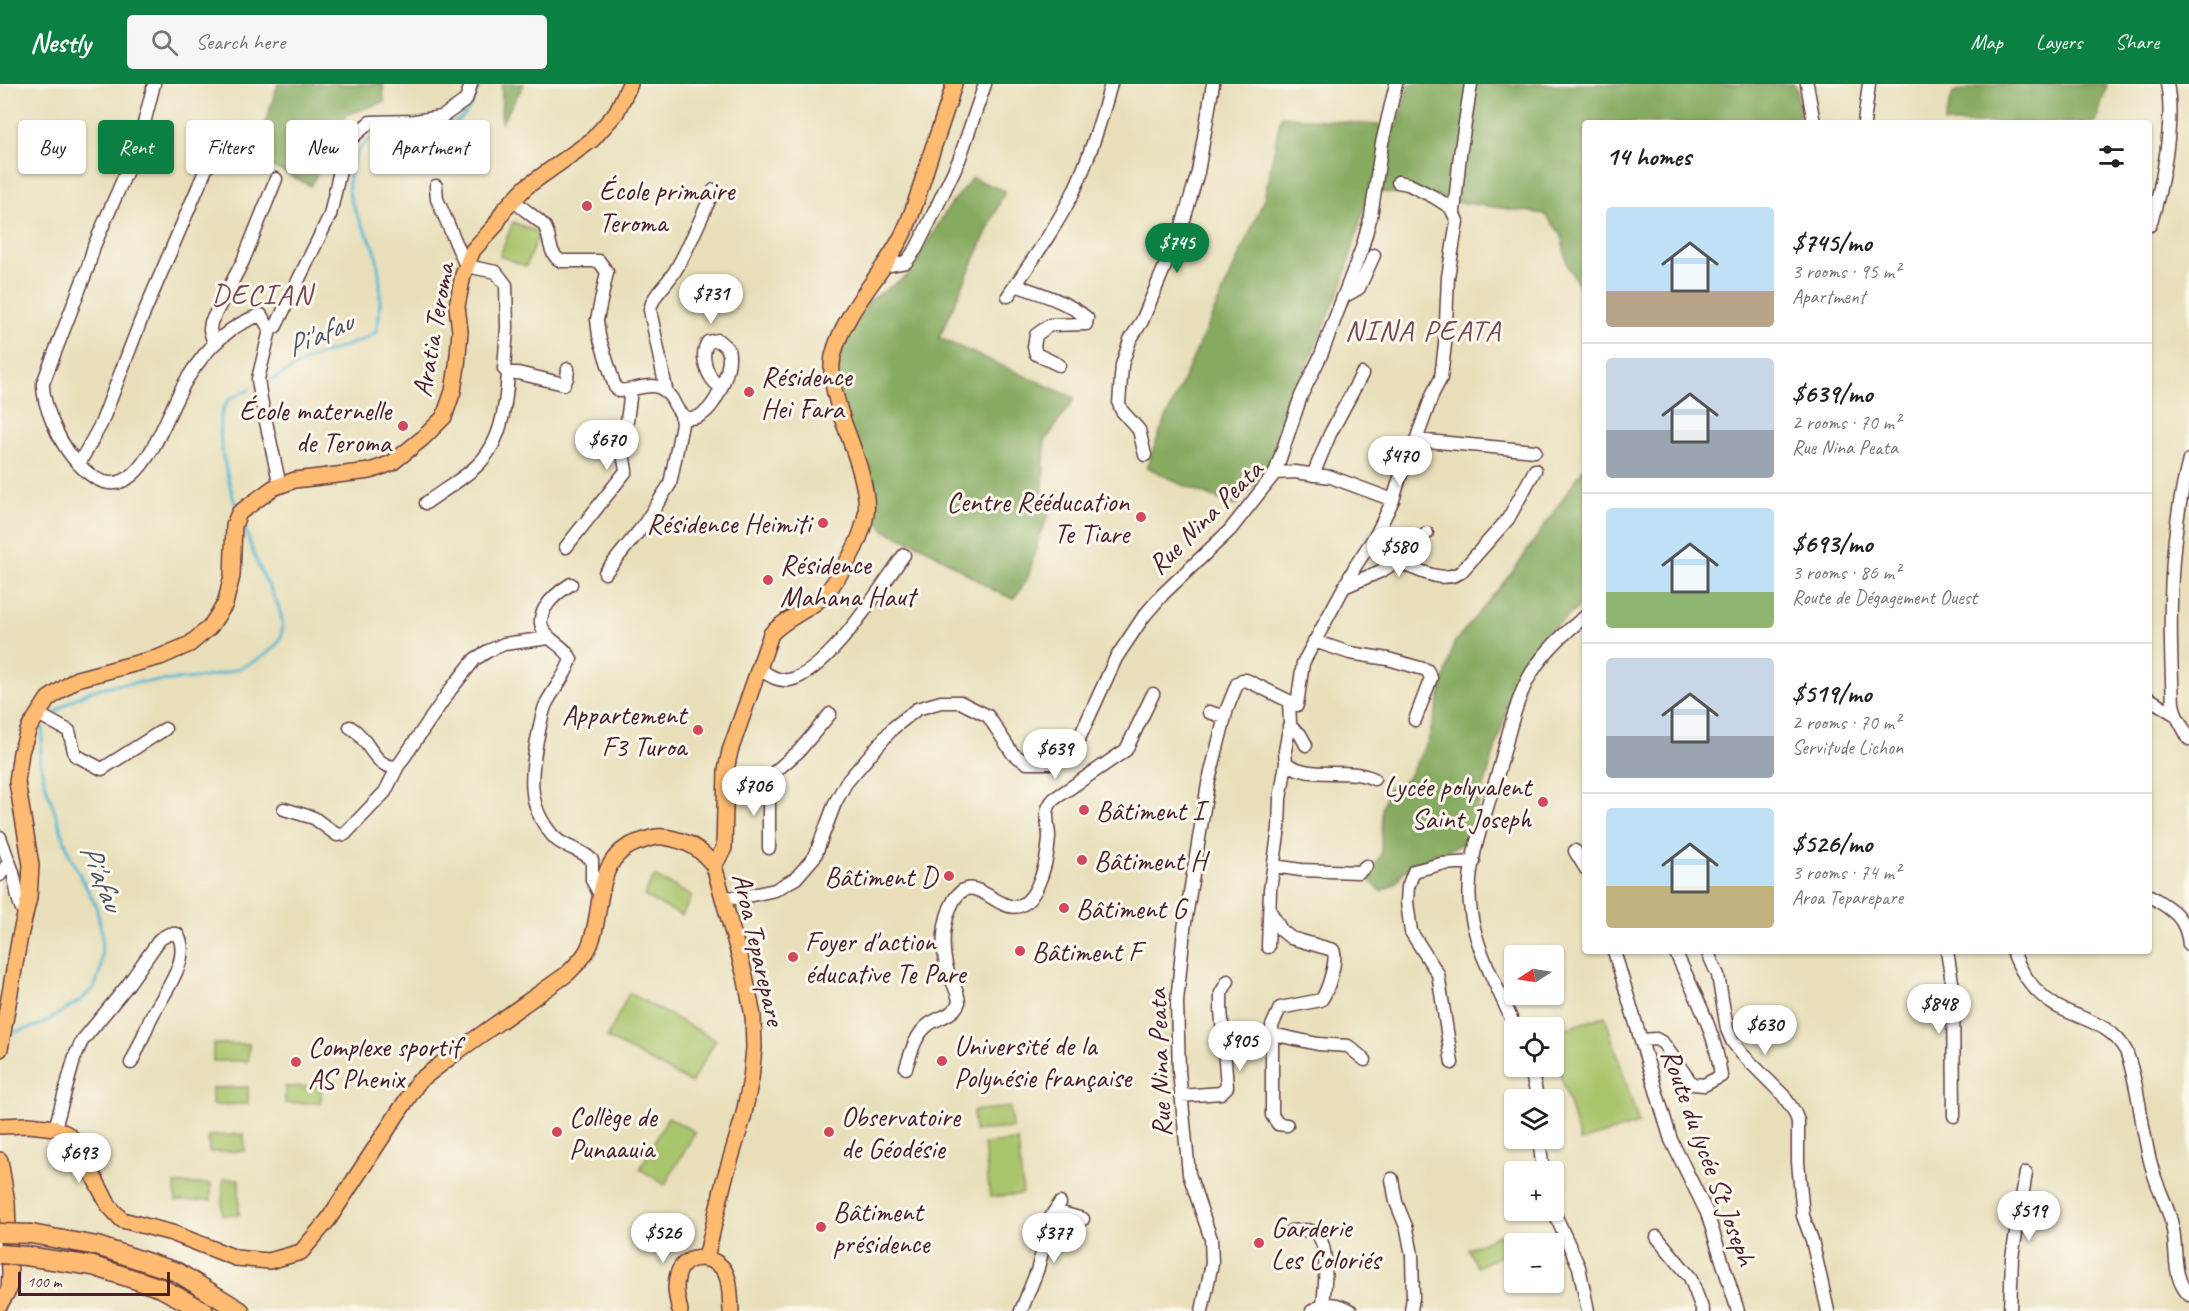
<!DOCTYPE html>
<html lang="en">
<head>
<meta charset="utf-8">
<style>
	:root { --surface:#fff; --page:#f6f6f6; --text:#222; --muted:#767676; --line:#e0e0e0; --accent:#0b8043 }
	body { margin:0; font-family:Caveat,sans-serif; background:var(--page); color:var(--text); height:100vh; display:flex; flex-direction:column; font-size:22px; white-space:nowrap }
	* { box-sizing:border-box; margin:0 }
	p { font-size:20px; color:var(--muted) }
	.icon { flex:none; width:33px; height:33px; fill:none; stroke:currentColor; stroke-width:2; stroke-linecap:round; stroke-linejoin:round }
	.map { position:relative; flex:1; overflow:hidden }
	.drawer { position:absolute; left:1582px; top:36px; width:570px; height:834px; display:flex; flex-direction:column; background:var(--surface); border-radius:6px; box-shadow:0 2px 4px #0004 }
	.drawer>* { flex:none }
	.hud { position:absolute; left:18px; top:36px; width:570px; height:54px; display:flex; gap:12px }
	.needle { width:39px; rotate:258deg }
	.tools { position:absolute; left:1504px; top:861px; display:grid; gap:12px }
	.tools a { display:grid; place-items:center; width:60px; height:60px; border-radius:6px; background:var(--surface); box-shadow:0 2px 4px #0004; font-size:30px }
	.scale { position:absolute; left:18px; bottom:15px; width:152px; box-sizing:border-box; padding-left:6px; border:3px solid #4a1f2b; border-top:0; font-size:16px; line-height:21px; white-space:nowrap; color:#4a1f2b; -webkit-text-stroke:4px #fbf7ec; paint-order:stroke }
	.price { position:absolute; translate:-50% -51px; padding:0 14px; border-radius:21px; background:#fff; color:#222; font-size:20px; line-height:39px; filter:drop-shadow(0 2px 3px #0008) }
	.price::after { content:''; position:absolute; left:50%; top:36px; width:18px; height:14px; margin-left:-9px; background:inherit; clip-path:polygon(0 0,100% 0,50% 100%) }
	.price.current { background:var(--accent); color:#fff }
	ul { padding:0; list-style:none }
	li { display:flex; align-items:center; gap:18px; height:150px; padding:0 24px }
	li+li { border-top:2px solid var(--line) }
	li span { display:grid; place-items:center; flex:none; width:168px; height:120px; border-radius:6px; color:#555 }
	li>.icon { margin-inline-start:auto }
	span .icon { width:72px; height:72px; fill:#fffc; stroke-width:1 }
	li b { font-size:26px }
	h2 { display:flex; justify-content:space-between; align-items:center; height:72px; padding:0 24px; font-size:26px }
	.chip { padding:0 21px; border-radius:6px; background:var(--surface); box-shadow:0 2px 4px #0004; font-size:21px; line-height:54px }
	.chip.current { background:var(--accent); color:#fff }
	header { display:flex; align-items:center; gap:36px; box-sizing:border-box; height:84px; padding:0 30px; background:var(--accent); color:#fff }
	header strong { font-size:28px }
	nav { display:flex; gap:33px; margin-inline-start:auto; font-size:21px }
	.search { width:420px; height:54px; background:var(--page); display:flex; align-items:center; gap:15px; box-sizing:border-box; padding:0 21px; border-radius:6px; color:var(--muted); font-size:22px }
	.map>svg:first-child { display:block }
	.green { fill:#a9c56c; stroke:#7a724c; stroke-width:1.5 }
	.forest { fill:#86aa60; stroke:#686446; stroke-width:1.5 }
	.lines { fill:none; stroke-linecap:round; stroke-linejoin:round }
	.stream { stroke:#53b7d2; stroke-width:3 }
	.minor-casing { stroke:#623c40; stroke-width:15 }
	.major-casing { stroke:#623c40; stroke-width:18 }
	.highway-casing { stroke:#623c40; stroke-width:21 }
	.minor { stroke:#fff; stroke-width:12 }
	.major { stroke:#febb71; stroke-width:15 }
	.highway { stroke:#febb71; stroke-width:18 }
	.highway-bridge-casing { stroke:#623c40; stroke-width:21; stroke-linecap:butt }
	.highway-bridge { stroke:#febb71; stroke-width:18 }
	.poi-dot { fill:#d1495b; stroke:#fbf7ec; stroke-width:2 }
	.labels { text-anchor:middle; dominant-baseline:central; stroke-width:6; stroke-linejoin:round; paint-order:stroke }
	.poi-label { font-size:28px; fill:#4a1f2b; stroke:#fbf7ec; text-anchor:start }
	.street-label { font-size:28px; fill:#4a1f2b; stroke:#fbf7ec }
	.neighbourhood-label { font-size:30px; letter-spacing:1.5px; fill:#764956; stroke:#fbf7ec }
	.water-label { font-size:30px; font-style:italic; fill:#4d5465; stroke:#fbf7ec }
</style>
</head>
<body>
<header>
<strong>Nestly</strong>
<div class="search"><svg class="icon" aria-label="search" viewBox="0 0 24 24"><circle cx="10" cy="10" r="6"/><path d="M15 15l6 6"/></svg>Search here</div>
<nav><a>Map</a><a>Layers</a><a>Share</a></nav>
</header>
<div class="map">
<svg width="2189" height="1227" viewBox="0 0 2189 1227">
	<rect width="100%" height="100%" fill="#fbf7ec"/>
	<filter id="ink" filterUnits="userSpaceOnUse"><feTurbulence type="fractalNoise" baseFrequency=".0167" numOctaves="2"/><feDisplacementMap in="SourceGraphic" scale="12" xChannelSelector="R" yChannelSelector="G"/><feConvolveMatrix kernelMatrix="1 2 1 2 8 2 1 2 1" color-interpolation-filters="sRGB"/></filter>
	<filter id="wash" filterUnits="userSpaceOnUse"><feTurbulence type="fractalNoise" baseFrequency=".008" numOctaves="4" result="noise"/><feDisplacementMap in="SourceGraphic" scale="24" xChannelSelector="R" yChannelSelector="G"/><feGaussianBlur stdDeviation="1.35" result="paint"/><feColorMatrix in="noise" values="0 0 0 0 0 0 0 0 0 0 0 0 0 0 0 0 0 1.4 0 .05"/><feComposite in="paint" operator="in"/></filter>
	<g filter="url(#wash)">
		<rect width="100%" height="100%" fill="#e8dfba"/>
		<path class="green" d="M513 138 539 149 526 182 500 172Z
			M654 792 692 812 682 832 644 812Z
			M629 909 716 956 691 999 607 954Z
			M1605 932 1639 1040 1580 1057 1554 968V948Z
			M213 960H249L248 977H213Z
			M321 1002V1019H285V1003Z
			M248 1003V1020L212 1021V1004Z
			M1010 1023 1012 1044 975 1047 973 1027Z
			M668 1033 695 1048 665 1101 640 1085Z
			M244 1050 245 1067 209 1068 208 1052Z
			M1018 1057 1023 1110 990 1113 984 1060Z
			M223 1095H239V1131H222Z
			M175 1100H211V1116L176 1117Z
			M1500 1150 1509 1167 1477 1183 1468 1165Z"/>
		<path class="forest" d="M278 0H383L384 18 346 31 311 102 254 73Z
			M502 0H524L501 40Z
			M1409 0H1794L1797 5 1800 39H1586L1585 213 1567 180 1561 150 1545 130 1383 108 1367 114 1342 201 1292 316 1270 382 1235 422 1178 399 1147 383 1159 350 1264 116 1281 32 1397 43Z
			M1988 0H2107L2096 39H1944L1953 9Z
			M972 94 1005 107 939 254 1075 314 1045 357 1043 410 1049 431 1040 450 1028 494 1014 515 993 506 924 463 885 447 873 431 836 296 842 264 869 217 907 192 947 126Z
			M1585 382V518L1541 555 1520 583 1467 758 1412 781 1402 789 1395 800 1381 807 1371 798 1372 787 1381 770 1382 724 1388 706 1408 694 1428 657 1454 559 1517 482Z"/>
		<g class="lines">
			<path class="stream" d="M266 299 311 274 365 255 376 248C382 222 381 192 375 166 373 160 370 155 367 150 353 124 342 107 353 78 366 42 402 46 435 43 444 42 453 41 460 35 471 27 475 12 480 0
				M235 420C229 397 209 336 228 317 232 312 243 309 249 306
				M56 628C69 617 82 609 100 604 153 591 212 604 260 574 271 567 281 560 282 547 285 526 267 501 259 483 253 470 249 457 245 444
				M14 948 40 941 81 916 95 902 101 884 102 849 96 822 70 772 44 696 40 676 43 644"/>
		</g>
	</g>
	<g filter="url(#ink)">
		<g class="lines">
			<g class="minor-casing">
				<path id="minor" d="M154 0 139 59 94 162 88 183 43 299C42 320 59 357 73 374 136 449 161 336 187 295 205 266 228 241 261 231L270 246 258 295 261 315 280 402
					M1807 0 1814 39
					M1864 39 1869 0
					M513 115C520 124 543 138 545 143 551 154 548 170 561 177H599L607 188 597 236 599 252 615 303 620 307C643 305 658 293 672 315 676 323 679 330 687 334 692 334 697 334 701 331 717 322 733 282 728 265L718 256 708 258C699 271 707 294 720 303
					M1454 128 1460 71 1471 0
					M2150 141C2162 104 2175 38 2167 0
					M884 182 906 178 916 165 928 141 959 76 985 0
					M1015 201C1039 209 1068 218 1087 234L1086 240 1050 241 1036 251 1034 263 1036 270 1059 281
					M1008 212C1031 178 1055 145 1073 109 1089 75 1101 37 1111 0
					M1345 212 1359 204 1374 171
					M270 246 276 242 330 131 346 59 370 38 414 37 442 33 466 16 471 0
					M214 260 210 246 211 238 243 177 276 95
					M508 289H518L564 300 567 294 568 285
					M666 305 650 226C653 210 666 202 675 187 690 162 701 133 714 106
					M1416 356 1535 367
					M1145 371 1139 346 1122 327 1119 320 1122 281 1130 256 1142 237 1183 139 1198 88 1213 0
					M2189 376C2168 459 2169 536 2173 620L2176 631 2189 655
					M79 380 101 340 141 236 212 71
					M1275 389 1301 312 1321 271 1362 164 1371 132 1382 59 1396 0
					M1313 391 1330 350 1362 290
					M1393 416 1402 387 1415 359 1433 309 1441 294 1445 260 1448 193 1457 137 1451 124 1434 113 1408 100 1398 98
					M426 419C441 408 458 398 472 386 501 363 506 324 508 289L504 285 507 244 506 201 496 188 466 182 437 115 436 102
					M566 463 626 387 623 369 631 306
					M1396 478C1418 484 1440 501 1461 488L1508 435 1535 386
					M605 489 643 442 670 400 682 340 681 331
					M571 500C553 511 526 535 551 555 559 562 567 566 571 575 566 592 554 604 546 620 541 631 540 644 537 656 531 692 526 721 553 752 563 764 580 764 592 776V796L600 811
					M1344 503 1381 487 1396 478 1427 449
					M1314 557 1350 569 1388 575 1427 586 1431 594 1415 636
					M759 585C767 590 778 598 789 596 828 589 881 502 904 471
					M2150 615 2176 631
					M1209 628 1225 633
					M38 630 69 647 75 671 102 685 165 645
					M1289 642 1300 650 1306 661
					M350 643C370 654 374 687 398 682
					M1286 679C1310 697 1347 682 1374 695
					M726 695 767 697 770 692 799 667 830 630
					M767 697 769 707V764
					M284 725 314 734 337 751 345 750 385 708 398 682 451 605 475 575 488 567 504 560 549 554
					M0 753 9 778
					M1575 767 1586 785
					M1274 782 1301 786 1359 788 1366 782
					M0 791 9 778C18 795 14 814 25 830
					M2150 812C2172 825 2187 834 2189 861
					M724 813 738 814 775 806 796 794 815 772 835 719 846 699 893 644 917 625 941 618H960L988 632 1013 670 1027 679H1054L1077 659 1116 574 1144 532 1163 510 1230 446 1275 389 1295 388 1331 393 1393 416 1377 449 1356 481 1303 579 1297 621 1246 596H1242L1237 600 1227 625 1208 700 1184 845 1177 918 1179 987 1189 1090 1211 1155 1212 1179 1202 1227
					M1270 827 1281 846 1291 854 1333 866C1338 875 1328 907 1321 916L1280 924 1272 942V1031L1278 1040 1287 1041
					M1268 863 1270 806 1279 744 1280 715 1286 679 1285 667 1290 639 1289 617
					M1614 867 1671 1056 1707 1129 1738 1227
					M1707 867 1718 891 1727 945 1732 957 1742 970 1783 1011 1794 1027 1798 1037V1078L1803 1132 1812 1156 1828 1227
					M1947 867 1953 904 1954 1032
					M2013 867C2021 890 2035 909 2056 922 2082 936 2111 939 2126 967 2140 1005 2141 1046 2152 1084 2157 1104 2168 1121 2172 1141 2178 1164 2171 1193 2189 1211
					M1515 944C1500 906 1477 870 1471 829 1463 781 1487 728 1500 682 1508 652 1516 614 1532 588 1546 566 1565 548 1586 532
					M1272 950 1318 960 1348 962 1365 976
					M1641 956 1656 955 1663 959 1692 1000 1704 1001 1721 992C1716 948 1693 907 1675 867
					M1452 979 1438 890 1411 848 1407 818 1408 803 1414 787 1441 780 1474 778
					M1530 982 1538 1016
					M906 984C911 969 915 951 928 941 938 933 954 932 959 918 958 907 952 898 948 888 941 866 942 837 954 816 978 776 1010 858 1037 803 1044 788 1048 770 1049 754 1049 739 1042 727 1054 715L1126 666 1153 610
					M1181 1012 1221 1009 1227 1003 1221 925V909L1228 897
					M55 1044 75 972 82 957 127 902 160 855 169 850H177C194 874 160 914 150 936 144 950 138 965 131 979
					M1539 1054 1543 1088
					M1392 1095 1396 1118 1407 1145 1412 1171 1413 1213 1411 1227
					M1553 1126 1579 1183 1588 1227
					M1052 1131 1058 1128 1083 1135
					M1291 1147C1299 1147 1309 1144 1315 1149 1330 1158 1325 1204 1323 1220
					M1657 1153 1690 1193 1703 1227
					M1021 1227 1037 1187 1052 1131 1060 1119
					M1312 1227C1326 1218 1336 1218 1351 1227
					M2010 1227 2012 1173 2026 1089"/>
			</g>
			<g class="major-casing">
				<path id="major" d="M714 782 724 764 726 686 730 667 771 550C788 531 816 525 831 503 846 482 862 456 866 430 870 406 851 358 842 334 836 314 829 293 833 272 844 227 880 194 901 154 914 130 921 100 930 73 938 49 947 25 954 0
					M0 965 20 852 29 814 31 781 17 698 21 668 29 644 38 630 48 615 77 595 160 573 190 560 210 543 225 520 232 492 234 441 239 429 273 404 295 396 370 387 392 379 423 354 444 333 453 307 457 282 460 247 457 222 463 191 473 166 495 142 504 126 526 103 592 56 616 29 630 0
					M0 1042 29 1041 55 1044 67 1050 74 1056 81 1068 109 1122 122 1136 172 1149 236 1174 269 1177 301 1168 328 1136 419 997 458 967 567 890C575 882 583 875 588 865 606 829 590 771 642 757 650 754 656 752 664 753 688 757 699 763 714 782L745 892 753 932 754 964 751 995 743 1034 724 1097 706 1174
					M0 1076 7 1119 10 1189 9 1205 0 1220
					M680 1227C677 1214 674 1203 678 1190 685 1167 718 1171 726 1190 731 1200 730 1216 731 1227"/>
			</g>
			<g class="highway-casing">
				<path id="highway" d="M31 1150 97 1162 177 1188 240 1227
					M26 1172 93 1182 161 1204 204 1227"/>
			</g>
			<use href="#minor" class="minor"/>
			<use href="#major" class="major"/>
			<use href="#highway" class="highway"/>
			<g class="highway-bridge-casing">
				<path id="highway-bridge" d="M0 1149 31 1150
					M0 1170 26 1172"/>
			</g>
			<use href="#highway-bridge" class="highway-bridge"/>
		</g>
	</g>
	<g class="poi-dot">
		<circle cx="587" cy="122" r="6"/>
		<circle cx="749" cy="308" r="6"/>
		<circle cx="403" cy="342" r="6"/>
		<circle cx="1141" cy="433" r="6"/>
		<circle cx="823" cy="439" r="6"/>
		<circle cx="768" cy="496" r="6"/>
		<circle cx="698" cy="646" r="6"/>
		<circle cx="1543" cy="718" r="6"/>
		<circle cx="1084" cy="726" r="6"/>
		<circle cx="1082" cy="776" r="6"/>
		<circle cx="949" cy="792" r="6"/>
		<circle cx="1064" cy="824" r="6"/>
		<circle cx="1020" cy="867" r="6"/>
		<circle cx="793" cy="873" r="6"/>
		<circle cx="942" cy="977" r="6"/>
		<circle cx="296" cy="978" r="6"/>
		<circle cx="557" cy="1048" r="6"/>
		<circle cx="829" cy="1048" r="6"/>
		<circle cx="821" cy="1143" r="6"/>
		<circle cx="1259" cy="1159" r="6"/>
	</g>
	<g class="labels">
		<g class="poi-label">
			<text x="599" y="106">École primaire<tspan x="599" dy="32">Teroma</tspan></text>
			<text x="761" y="292">Résidence<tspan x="761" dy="32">Hei Fara</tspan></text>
			<text x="391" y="326" text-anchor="end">École maternelle<tspan x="391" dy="32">de Teroma</tspan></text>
			<text x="1129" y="417" text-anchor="end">Centre Rééducation<tspan x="1129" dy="32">Te Tiare</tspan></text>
			<text x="811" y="439" text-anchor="end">Résidence Heimiti</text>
			<text x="780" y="480">Résidence<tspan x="780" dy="32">Mahana Haut</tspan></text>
			<text x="686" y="630" text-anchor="end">Appartement<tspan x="686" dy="32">F3 Turoa</tspan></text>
			<text x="1531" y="702" text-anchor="end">Lycée polyvalent<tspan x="1531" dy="32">Saint Joseph</tspan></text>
			<text x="1096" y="726">Bâtiment I</text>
			<text x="1094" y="776">Bâtiment H</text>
			<text x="937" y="792" text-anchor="end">Bâtiment D</text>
			<text x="1076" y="824">Bâtiment G</text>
			<text x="805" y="857">Foyer d'action<tspan x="805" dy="32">éducative Te Pare</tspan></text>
			<text x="1032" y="867">Bâtiment F</text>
			<text x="954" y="961">Université de la<tspan x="954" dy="32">Polynésie française</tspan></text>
			<text x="308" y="962">Complexe sportif<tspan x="308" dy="32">AS Phenix</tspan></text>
			<text x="569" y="1032">Collège de<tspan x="569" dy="32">Punaauia</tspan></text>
			<text x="841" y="1032">Observatoire<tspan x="841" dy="32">de Géodésie</tspan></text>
			<text x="833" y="1127">Bâtiment<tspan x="833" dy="32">présidence</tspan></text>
			<text x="1271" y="1143">Garderie<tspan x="1271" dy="32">Les Coloriés</tspan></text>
		</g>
		<g class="street-label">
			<text transform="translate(433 246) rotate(-80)">Aratia Teroma</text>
			<text transform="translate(1205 433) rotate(-45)">Rue Nina Peata</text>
			<text transform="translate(759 865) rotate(77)">Aroa Teparepare</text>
			<text transform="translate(1159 979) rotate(-92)">Rue Nina Peata</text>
			<text transform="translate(1709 1073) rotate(70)">Route du lycée St Joseph</text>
		</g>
		<g class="neighbourhood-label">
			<text x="262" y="210">DECIAN</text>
			<text x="1423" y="246">NINA PEATA</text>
		</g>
		<g class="water-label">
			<text transform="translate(319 250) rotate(-24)">Pi'afau</text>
			<text transform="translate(102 793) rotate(68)">Pi'afau</text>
		</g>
	</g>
</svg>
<div class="tools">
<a><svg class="needle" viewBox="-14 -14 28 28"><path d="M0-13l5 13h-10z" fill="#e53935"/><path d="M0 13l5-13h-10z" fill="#767676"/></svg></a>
<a><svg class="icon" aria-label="locate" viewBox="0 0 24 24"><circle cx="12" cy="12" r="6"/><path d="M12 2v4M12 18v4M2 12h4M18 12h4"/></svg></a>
<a><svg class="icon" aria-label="layers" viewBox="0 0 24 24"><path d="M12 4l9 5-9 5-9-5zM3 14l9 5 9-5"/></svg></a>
<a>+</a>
<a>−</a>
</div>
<div class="scale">100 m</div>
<b class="price current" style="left:1177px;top:190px">$745</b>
<b class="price" style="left:711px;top:241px">$731</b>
<b class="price" style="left:607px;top:387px">$670</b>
<b class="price" style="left:1400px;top:403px">$470</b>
<b class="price" style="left:1399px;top:494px">$580</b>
<b class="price" style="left:1055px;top:696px">$639</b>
<b class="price" style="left:754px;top:733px">$706</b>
<b class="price" style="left:1939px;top:951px">$848</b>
<b class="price" style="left:1765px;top:972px">$630</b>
<b class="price" style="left:1240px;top:988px">$905</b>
<b class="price" style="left:79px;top:1100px">$693</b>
<b class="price" style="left:2029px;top:1158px">$519</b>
<b class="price" style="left:663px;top:1180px">$526</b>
<b class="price" style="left:1054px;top:1180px">$377</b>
<div class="hud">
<a class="chip">Buy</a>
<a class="chip current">Rent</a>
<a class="chip">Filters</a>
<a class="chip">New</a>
<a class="chip">Apartment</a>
</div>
<section class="drawer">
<h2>14 homes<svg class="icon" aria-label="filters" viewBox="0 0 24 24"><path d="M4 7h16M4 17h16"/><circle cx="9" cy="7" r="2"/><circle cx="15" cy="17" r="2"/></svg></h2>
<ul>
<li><span style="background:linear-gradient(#bfe0f5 70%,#b9a48a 0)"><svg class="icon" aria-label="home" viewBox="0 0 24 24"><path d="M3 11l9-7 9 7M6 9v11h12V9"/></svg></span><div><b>$745/mo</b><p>3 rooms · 95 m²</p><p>Apartment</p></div></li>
<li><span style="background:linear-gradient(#c9d6e8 60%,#9aa5b1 0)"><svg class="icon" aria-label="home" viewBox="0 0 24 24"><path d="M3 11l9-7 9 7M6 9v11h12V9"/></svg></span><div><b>$639/mo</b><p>2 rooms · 70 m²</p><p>Rue Nina Peata</p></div></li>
<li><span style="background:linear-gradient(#bfe0f5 70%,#8fb573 0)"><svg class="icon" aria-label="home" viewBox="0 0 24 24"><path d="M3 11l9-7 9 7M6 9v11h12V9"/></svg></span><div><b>$693/mo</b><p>3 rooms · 86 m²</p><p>Route de Dégagement Ouest</p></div></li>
<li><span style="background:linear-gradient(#c9d6e8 65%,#9aa5b1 0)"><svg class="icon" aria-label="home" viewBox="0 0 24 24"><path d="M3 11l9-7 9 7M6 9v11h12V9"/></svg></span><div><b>$519/mo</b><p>2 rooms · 70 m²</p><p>Servitude Lichon</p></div></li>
<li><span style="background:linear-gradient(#bfe0f5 65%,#c2b280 0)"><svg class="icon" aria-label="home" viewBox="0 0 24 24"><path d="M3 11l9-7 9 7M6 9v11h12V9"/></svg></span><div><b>$526/mo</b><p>3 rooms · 74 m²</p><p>Aroa Teparepare</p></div></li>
</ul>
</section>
</div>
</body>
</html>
